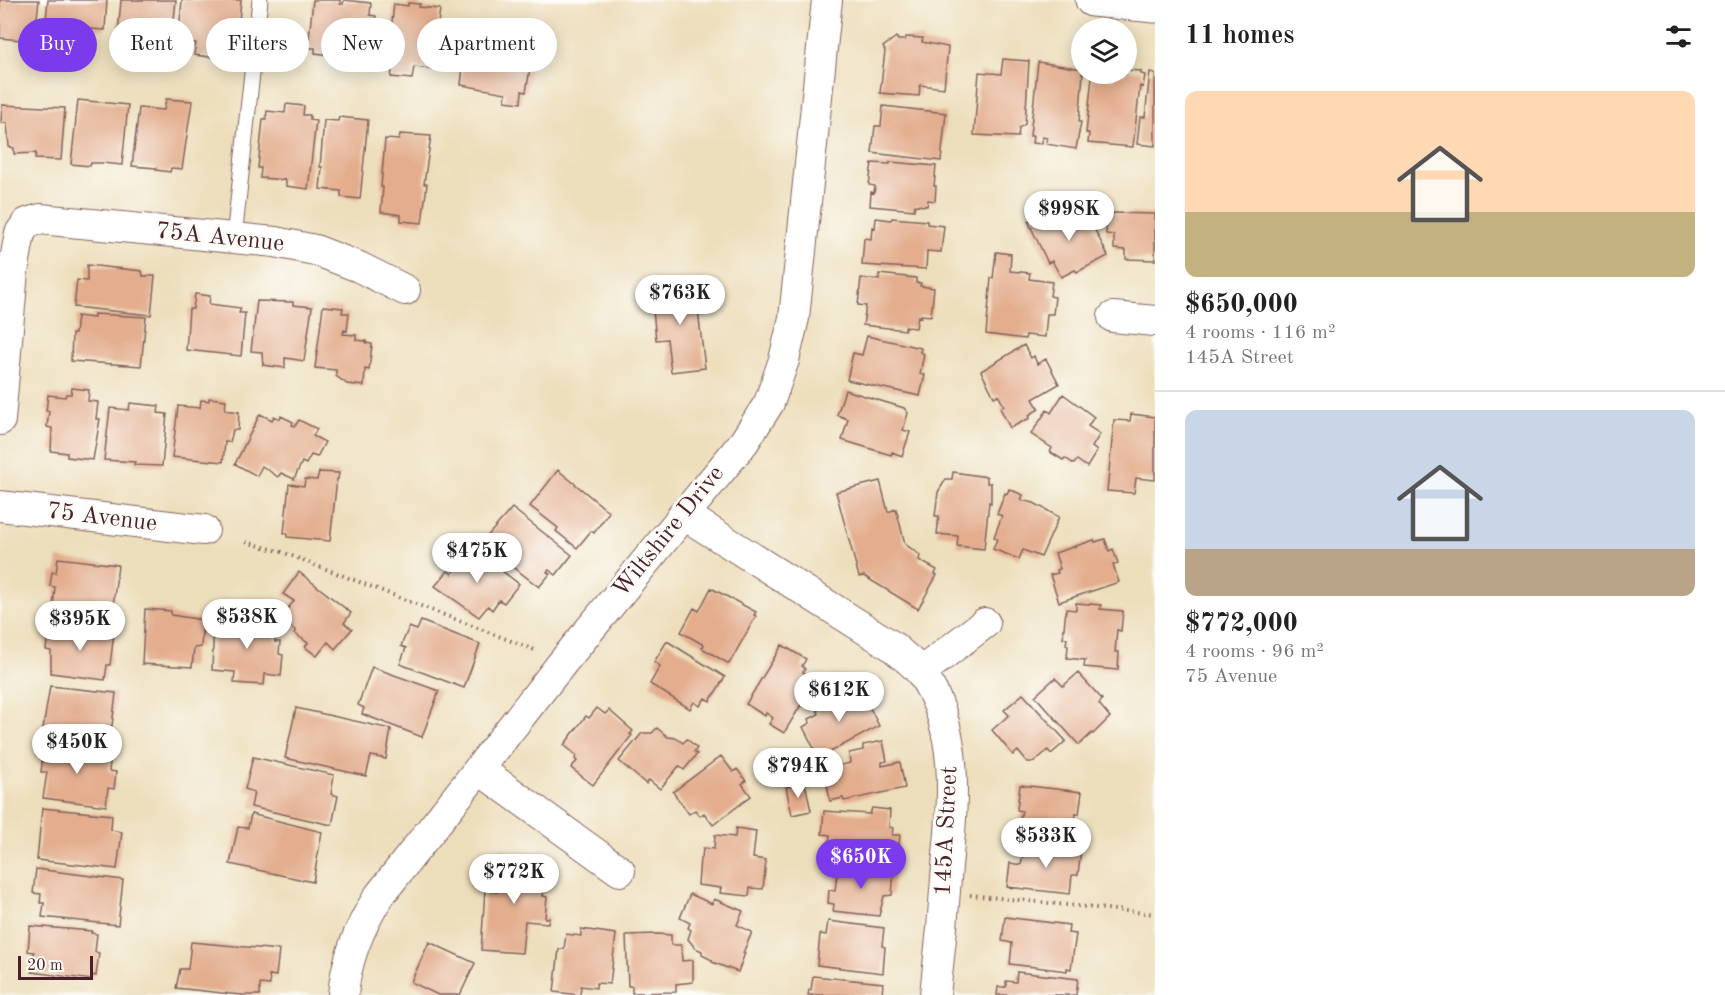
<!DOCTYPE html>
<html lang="en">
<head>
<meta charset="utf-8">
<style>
	:root { --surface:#fff; --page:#f2f2f2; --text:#202124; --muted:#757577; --line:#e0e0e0; --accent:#7c3aed }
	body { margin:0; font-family:"Old Standard TT",serif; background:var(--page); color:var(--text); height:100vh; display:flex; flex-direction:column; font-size:22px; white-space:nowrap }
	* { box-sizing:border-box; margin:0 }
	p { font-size:20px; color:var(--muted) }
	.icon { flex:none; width:33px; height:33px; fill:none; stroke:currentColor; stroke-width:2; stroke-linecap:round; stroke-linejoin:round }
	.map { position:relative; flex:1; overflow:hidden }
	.details { display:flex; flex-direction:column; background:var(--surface); width:570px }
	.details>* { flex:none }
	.banner { position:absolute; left:18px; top:18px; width:570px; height:54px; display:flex; gap:12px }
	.controls { position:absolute; left:1071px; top:18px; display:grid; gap:12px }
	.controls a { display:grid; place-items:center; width:66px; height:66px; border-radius:50%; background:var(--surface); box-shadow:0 3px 15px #0003; font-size:30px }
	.scale { position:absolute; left:18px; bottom:15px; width:75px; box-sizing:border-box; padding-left:6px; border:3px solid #4a1f2b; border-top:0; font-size:16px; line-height:21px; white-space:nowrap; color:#4a1f2b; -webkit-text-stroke:4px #fdfcf7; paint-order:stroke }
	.price { position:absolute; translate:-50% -51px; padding:0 14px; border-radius:21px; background:#fff; color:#222; font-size:20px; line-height:39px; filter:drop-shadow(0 2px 3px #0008) }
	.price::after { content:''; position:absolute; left:50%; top:36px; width:18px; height:14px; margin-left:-9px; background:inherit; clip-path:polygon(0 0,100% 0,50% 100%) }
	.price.active { background:var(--accent); color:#fff }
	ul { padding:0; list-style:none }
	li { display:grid; align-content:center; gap:12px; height:318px; padding:0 30px }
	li+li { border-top:2px solid var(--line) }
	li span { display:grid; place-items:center; height:186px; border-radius:12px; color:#555 }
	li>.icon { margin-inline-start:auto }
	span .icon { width:108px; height:108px; fill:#fffc; stroke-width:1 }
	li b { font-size:26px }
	h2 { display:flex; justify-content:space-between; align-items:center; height:72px; padding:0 30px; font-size:26px }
	.chip { padding:0 21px; border-radius:27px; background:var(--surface); box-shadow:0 3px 15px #0003; font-size:21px; line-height:54px }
	.chip.active { background:var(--accent); color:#fff }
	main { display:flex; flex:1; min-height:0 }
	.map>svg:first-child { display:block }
	.building { fill:#e3ad8e }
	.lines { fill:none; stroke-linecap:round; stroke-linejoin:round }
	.lane-casing { stroke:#83625d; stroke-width:17 }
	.street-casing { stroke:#83625d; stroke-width:32 }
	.secondary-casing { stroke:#83625d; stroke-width:35 }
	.path { stroke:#83625d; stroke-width:4; stroke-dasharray:1.5 4.5; stroke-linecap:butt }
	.lane { stroke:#fff; stroke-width:15 }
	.street { stroke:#fff; stroke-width:30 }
	.secondary { stroke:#fff; stroke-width:33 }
	.labels { text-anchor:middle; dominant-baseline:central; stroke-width:6; stroke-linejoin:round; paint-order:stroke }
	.street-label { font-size:24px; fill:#4a1f2b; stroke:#fdfcf7 }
</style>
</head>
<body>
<main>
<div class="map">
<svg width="1155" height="995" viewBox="0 0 1155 995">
	<rect width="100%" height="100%" fill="#fdfcf7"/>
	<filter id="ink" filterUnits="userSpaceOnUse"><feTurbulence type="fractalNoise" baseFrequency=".0167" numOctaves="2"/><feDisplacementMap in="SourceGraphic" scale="12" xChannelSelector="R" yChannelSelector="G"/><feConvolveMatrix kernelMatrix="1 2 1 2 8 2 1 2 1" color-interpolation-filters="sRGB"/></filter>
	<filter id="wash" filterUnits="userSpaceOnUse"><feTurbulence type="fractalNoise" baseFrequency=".008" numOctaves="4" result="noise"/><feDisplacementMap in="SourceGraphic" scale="24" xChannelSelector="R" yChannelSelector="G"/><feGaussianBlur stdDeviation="1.35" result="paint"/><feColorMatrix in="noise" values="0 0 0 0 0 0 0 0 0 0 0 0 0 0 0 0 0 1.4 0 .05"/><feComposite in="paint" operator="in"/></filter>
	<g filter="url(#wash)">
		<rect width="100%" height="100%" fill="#eddebb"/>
		<g id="blocks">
			<path class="building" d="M0 0H39L36 26 33 25 32 41 0 38Z
				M48 0H107L105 30 90 29V33H77L76 42 44 39Z
				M121 0H176L172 41 150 40 151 37 118 33Z
				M182 0H241L237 43H228L226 59 194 55 196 43 178 42Z
				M313 0H340V4H343L344 0 371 3 370 15 376 16 373 43 365 42 364 66 340 64V61L330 60V55L315 53V48H308Z
				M408 3 420 4 419 7 440 9 432 69 414 67 412 79 391 77 392 71 388 70 389 65H387L394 4 408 6Z
				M896 37 898 40H905L906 37 923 38 922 42 948 47 944 88 920 85 919 96 880 93 885 51 883 47Z
				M476 46 530 51V69L526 92 522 91 521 103 505 101 506 93 461 85 465 47 476 48Z
				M1003 59 1029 61 1025 124 1019 128 1018 137 974 135 979 72 1001 74Z
				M1038 62 1082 69V74H1083L1079 122H1081L1076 149 1046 144 1047 138 1042 137V144L1032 143 1033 136H1030Z
				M1126 70 1141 71V74L1145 75 1143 87 1140 86 1133 147 1088 143 1089 133H1086L1092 77 1114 79 1115 74H1126Z
				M1150 72 1155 73V146L1137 144 1140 117H1145Z
				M166 99 192 101 182 169 171 168 170 172 156 170V168L132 166 139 108 164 110Z
				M78 100 128 105 122 165 102 163H91L90 166 71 164Z
				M286 104 304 106 303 115H310V120L316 121 308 189 286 186V180L260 178 261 168H258L263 119H266L267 111 285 113Z
				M2 105 65 108 61 160 35 159 36 153 14 154V148L9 147 7 123H1Z
				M883 106 946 113 941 161 872 153 875 126H881Z
				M339 117 368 120 360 199 341 197V191L320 189 322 167H320L324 120 338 121Z
				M400 134 431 136 424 184H427L422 223 401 221V215L381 212 383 187H381L385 139 399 140Z
				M890 162 936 166 934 186H936L935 201 928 200 927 206 915 205 914 210 870 206 871 192 874 193 875 186 869 185 872 163 890 164Z
				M1084 208 1108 256 1077 272 1075 270 1061 277 1052 261 1048 263 1028 221 1038 215 1039 218 1048 213 1052 220 1056 218 1058 222Z
				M1113 213 1155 214V260L1126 259V250L1114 249V235L1106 234 1107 214H1113Z
				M876 218 891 220 892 218 927 221V224L944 226 941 252 927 251 926 269 862 265 864 238 871 239 872 227 875 228Z
				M996 252 1011 254 1010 271 1030 273 1029 279 1052 282 1050 296 1055 297 1053 314H1047L1045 337 1026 335 1025 339 986 334 991 278H993Z
				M87 265 142 271 143 276H155L151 315 74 307 77 280 87 281Z
				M879 274 916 278V283H921L920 286 934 288 931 316 921 315V317L918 316 916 328 905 327V330L863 325 866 306 858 305 861 278 879 280Z
				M692 282 693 295 696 294 705 368 671 372 667 339 656 340 652 300 662 299 660 286Z
				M195 294 210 296 209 304 241 308 239 313H245L241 356 186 350 189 309H193Z
				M257 301 293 302V305L312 307 304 361 285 358V368L263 365 262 352 251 351Z
				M323 306 343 308 342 313H349L347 331 344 330 343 334 356 335V340L366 341V343L372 344 369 370 365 369 364 386 347 384 336 376V370L315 368Z
				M94 314 146 317 141 366 71 361 72 334H75L77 316 94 318Z
				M867 336 921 348 920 352 924 354 920 374 925 375 920 396 847 380 853 353 862 355Z
				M1024 345 1031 358 1034 356 1037 364 1046 359 1059 384 1033 399 1039 409 1029 415 1030 418 1010 428 1000 408 1004 406 998 395 994 397 981 371Z
				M72 388 89 390 88 401 98 402 96 419H100L93 460 67 457V453L51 451 52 428 47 427 49 411H46L48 395 65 397 66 394H71Z
				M845 390 904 408 908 413 903 430 910 432 902 456 892 452 891 455 842 440 848 419 837 415Z
				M1063 394 1094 417 1088 426 1100 434 1092 447 1097 451 1087 467 1077 460 1074 464 1065 458 1063 460 1050 452 1052 448 1031 434 1047 410 1051 413Z
				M209 398 226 400 225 410 239 412 238 430H233L230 442H225L223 462 172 457 178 406 200 408 201 400 209 401Z
				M130 403 159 406 158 413 167 414 162 466 134 465 135 462 104 460 110 408 129 410Z
				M260 414 272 420 274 416 280 419 281 416 293 422 292 425 295 426 299 420 317 429 313 436 325 442 317 457 311 455 306 464 302 462 294 479 281 473 278 477 262 466 257 476 235 464Z
				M1131 414 1155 417V480L1136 478 1134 493 1107 491 1114 420 1130 421Z
				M558 470 609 512 594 533 591 531 577 548 556 531 558 528 530 506Z
				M319 472 339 473 338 479H337L330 541 287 537V533H284L289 484 304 486 305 479 317 480Z
				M953 472 987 477V483H991V503L989 502 984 549 957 546 958 536 937 534 939 516H935L938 492 946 479H952Z
				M880 481 888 512 896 509 905 544 920 555 919 560 937 570 935 574 937 575 918 609 864 576 859 577 836 492Z
				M1009 489 1023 495 1021 500 1034 503 1059 517 1041 557 1023 550 1019 559 993 549 997 539 994 537 1002 516 997 514 1005 493 1007 494Z
				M512 508 572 555 556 575 549 570 547 572 550 574 539 587 491 550 494 547 484 540Z
				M1105 539 1109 551 1113 549 1118 563 1113 565 1119 582 1059 602 1050 575 1058 573 1057 570 1060 569 1055 553 1094 540 1095 542Z
				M471 547 519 584 504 603 499 600 492 610 488 606 479 617 435 586 448 571 452 574Z
				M58 558 118 565 112 615 53 608 55 587 50 586 52 572 56 573Z
				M299 572 351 613 344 623 352 629 335 649 328 642 317 656 305 647 308 643 294 633 296 631 280 618 294 601 283 594Z
				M711 588 756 612 754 615 756 616 729 664 702 648 704 645 681 632 694 608 699 611Z
				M1076 603 1101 605 1100 609 1123 611 1121 631 1117 630 1115 652H1119L1118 670 1084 667 1085 660 1067 658 1068 645H1066L1067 638H1063L1066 609 1076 610Z
				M145 609 171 611V615L203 620 201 647 194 648 192 667 142 664Z
				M214 619 249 622V619L262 620V624L277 625 275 642H280L279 654 283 655 281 676 265 674 264 685 234 683 235 672 212 670Z
				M421 621 480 644 464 688 400 664 406 648 401 646 409 627 417 630Z
				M49 625 114 633 110 665H107L105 680 51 673V651L46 650Z
				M667 641 725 677 710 701 705 698 700 706 694 702 690 709 650 684 660 666 654 662Z
				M782 645 806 659 802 666 805 669 803 672 816 680 784 733 769 724 773 718 766 713 765 716 746 704Z
				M372 667 439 691 422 737 362 714 364 708 358 705Z
				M1078 673 1102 699 1099 704 1110 717 1093 734 1092 733 1079 745 1035 696 1055 678 1063 686Z
				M50 686 116 693 112 726 104 725 102 741 42 735Z
				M850 688 857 703 862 700 864 704 867 702 879 726 819 758 803 727 810 723 809 719 819 714 817 710 821 708 819 704Z
				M1023 694 1066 741 1051 754 1048 750 1034 762H1027L1018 751 1013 755 992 730 1009 715 1004 710Z
				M296 708 391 729 386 759 371 756 366 776 285 758Z
				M597 708 605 714 609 710 633 731 630 734 632 735 593 785 571 768 577 761 575 759 577 756 564 745 586 716 589 718Z
				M657 728 668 737 676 738 683 743 687 739 697 748 694 752 697 754 684 770 679 766 660 789 649 780 646 784 619 761 642 733H652Z
				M883 741 887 761 882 762V766L900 762 905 788 844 801 843 798 830 801 826 779 839 774 837 766 850 763 849 753 863 750V745Z
				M44 745 111 754 109 771 116 772 114 789 108 788 106 806 43 798 47 772H41Z
				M721 756 733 772 737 769 746 781 742 784 751 796 713 825 704 813 700 816 695 810 689 814 673 792Z
				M253 757 334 775 331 794 338 796 332 825 251 807 254 792 245 789Z
				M805 783 811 811 792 815 786 787Z
				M1020 785 1082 792 1079 814 1076 813 1073 839 1021 833 1023 820 1020 819 1022 811 1017 810Z
				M42 808 112 815 111 830 122 832 117 869 37 860Z
				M872 808 890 810 889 827 893 828 892 835H900L897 862 835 855V852L828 851 830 835 822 834 824 811 870 814Z
				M251 814 322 832 313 882 230 864 238 827 248 828Z
				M736 828 756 831 753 858 766 860 763 889 750 888 749 896 720 893 721 888 698 885 700 858H702L703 848 714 849 715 835 735 837Z
				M1026 844 1081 849 1078 875H1072L1070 894 1007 887 1010 863 1021 865Z
				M499 857 546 862 543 896 547 897 545 918H549L548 923 525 921 522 953 481 950 485 890 497 892Z
				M838 865 894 871 892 895 884 896 879 916 833 911 834 904 828 903 829 890 835 891Z
				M36 869 123 880 118 925 42 917 44 903H40L41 894 33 893Z
				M690 894 712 904 714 899 743 911 737 925 752 932 743 953H745L738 972 712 962V960L702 955V951L695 948 688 939 691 930 688 928 690 923 680 918Z
				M1005 917 1069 925 1068 933 1076 934 1071 969 1067 968V971L1010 964 1012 943 1002 941Z
				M828 921 884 928 882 946 885 947 883 973 817 965 820 934 826 935Z
				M30 926 92 931 91 933 97 934 95 952 99 953 96 976 92 975V980L32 972 34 952 28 951Z
				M581 929 616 934 610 984 596 983V988L581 986 580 995 554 992 559 949H564L566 934 581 936Z
				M658 934 671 935V945H681L682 961 693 960V982L676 984V992L632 993V986H628L626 935Z
				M191 942 279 950 276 976 269 975 270 985 260 984V995H241L176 988 180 969H188Z
				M429 942 475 963 460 995H438L411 982Z
				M1017 972 1078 979 1076 995H997L998 987H1006V981L1016 982Z
				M813 976 883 983 882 995H808L809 990H811Z"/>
		</g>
	</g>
	<g filter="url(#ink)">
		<use href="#blocks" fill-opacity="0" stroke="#83625d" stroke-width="1.5"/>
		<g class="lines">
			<g class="lane-casing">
				<path id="lane" d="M234 238 260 0"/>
			</g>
			<g class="street-casing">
				<path id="street" d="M1113 317 1155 321
					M0 420 13 271 20 233 27 223 40 219 275 242 315 250 359 267 405 290
					M0 506 204 530
					M683 514 892 646C902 655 915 664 922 674 961 732 953 801 947 866 944 909 940 952 935 995
					M921 672 985 623
					M480 770 620 871
					M343 995C346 959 360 926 379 896L563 662 744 442 769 403 784 360 794 318 827 0"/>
			</g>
			<g class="secondary-casing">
				<path id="secondary" d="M1092 0 1155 6"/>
			</g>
			<path class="path" d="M246 542 282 552 537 651
				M970 895 1155 914"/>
			<use href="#lane" class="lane"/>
			<use href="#street" class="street"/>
			<use href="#secondary" class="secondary"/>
		</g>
	</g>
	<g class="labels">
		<g class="street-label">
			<text transform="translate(220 238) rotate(6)">75A Avenue</text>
			<text transform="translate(102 518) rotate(7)">75 Avenue</text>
			<text transform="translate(669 532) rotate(-51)">Wiltshire Drive</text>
			<text transform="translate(947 831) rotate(-87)">145A Street</text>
		</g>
	</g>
</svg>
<div class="controls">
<a><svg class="icon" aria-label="layers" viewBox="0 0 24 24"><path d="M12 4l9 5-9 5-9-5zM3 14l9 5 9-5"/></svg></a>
</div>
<div class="scale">20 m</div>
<b class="price" style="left:1069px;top:242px">$998K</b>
<b class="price" style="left:680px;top:326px">$763K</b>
<b class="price" style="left:477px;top:584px">$475K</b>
<b class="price" style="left:247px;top:650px">$538K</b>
<b class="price" style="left:80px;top:652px">$395K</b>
<b class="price" style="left:839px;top:723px">$612K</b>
<b class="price" style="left:77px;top:775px">$450K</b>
<b class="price" style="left:798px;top:799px">$794K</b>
<b class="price" style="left:1046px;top:869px">$533K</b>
<b class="price active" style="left:861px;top:890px">$650K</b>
<b class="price" style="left:514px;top:905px">$772K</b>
<div class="banner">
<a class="chip active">Buy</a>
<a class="chip">Rent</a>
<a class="chip">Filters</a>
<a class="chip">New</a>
<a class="chip">Apartment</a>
</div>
</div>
<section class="details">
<h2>11 homes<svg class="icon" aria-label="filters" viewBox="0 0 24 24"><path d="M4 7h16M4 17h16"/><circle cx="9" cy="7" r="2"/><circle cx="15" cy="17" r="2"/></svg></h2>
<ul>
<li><span style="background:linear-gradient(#ffd9b3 65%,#c2b280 0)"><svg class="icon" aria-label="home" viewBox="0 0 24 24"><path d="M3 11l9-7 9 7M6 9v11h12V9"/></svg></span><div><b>$650,000</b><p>4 rooms · 116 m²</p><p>145A Street</p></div></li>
<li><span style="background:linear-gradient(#c9d6e8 75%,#b9a48a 0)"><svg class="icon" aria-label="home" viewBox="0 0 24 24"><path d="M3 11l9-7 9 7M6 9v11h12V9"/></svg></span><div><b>$772,000</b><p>4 rooms · 96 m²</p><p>75 Avenue</p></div></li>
</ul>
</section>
</main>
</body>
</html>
